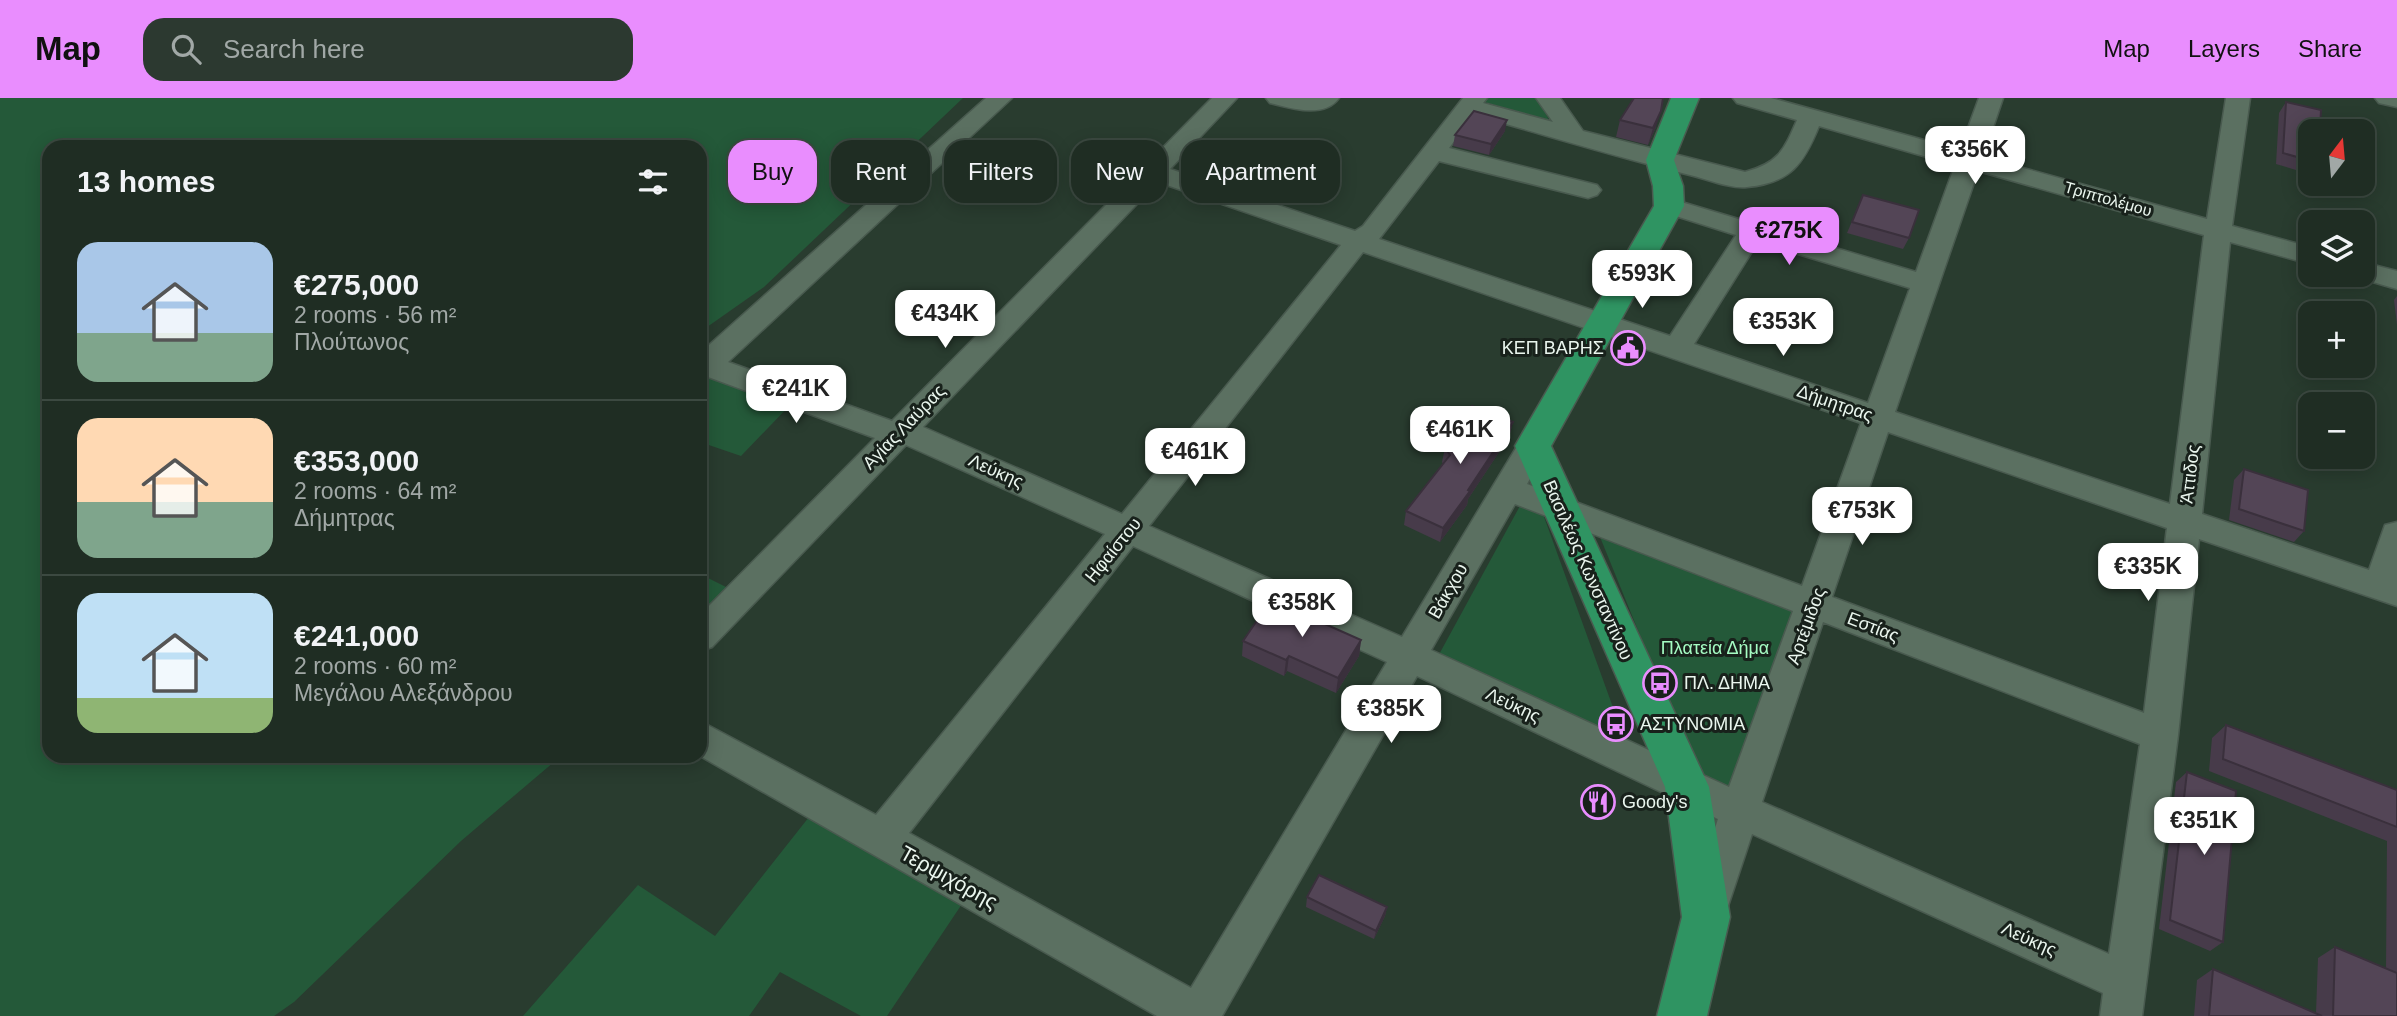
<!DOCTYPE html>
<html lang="en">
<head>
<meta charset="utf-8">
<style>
	:root { --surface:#1f2d23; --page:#2c3930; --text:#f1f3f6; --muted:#a1a8a6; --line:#3c4941; --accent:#e98dfe }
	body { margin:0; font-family:Helvetica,sans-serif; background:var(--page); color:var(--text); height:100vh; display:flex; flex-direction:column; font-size:26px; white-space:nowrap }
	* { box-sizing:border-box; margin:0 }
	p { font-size:23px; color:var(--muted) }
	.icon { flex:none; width:38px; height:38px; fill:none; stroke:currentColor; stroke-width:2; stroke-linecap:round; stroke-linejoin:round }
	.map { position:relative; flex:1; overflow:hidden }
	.sheet { position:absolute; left:42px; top:42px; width:665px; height:623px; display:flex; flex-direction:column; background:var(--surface); border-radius:21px; box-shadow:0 4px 18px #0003,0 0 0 2px var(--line) }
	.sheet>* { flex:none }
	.guide { position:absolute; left:728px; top:42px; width:665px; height:63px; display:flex; gap:14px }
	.needle { width:46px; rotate:16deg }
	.fabs { position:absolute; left:2298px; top:21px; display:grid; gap:14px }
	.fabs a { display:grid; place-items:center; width:77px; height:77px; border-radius:14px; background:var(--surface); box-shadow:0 4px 18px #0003,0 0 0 2px var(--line); font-size:35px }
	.price { position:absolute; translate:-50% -60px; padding:0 16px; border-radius:14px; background:#fff; color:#222; font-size:23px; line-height:46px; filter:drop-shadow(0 2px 4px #0008) }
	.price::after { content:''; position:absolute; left:50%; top:42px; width:21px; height:16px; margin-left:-10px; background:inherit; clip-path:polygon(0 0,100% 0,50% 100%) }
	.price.current { background:var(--accent); color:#111 }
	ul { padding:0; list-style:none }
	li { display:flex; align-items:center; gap:21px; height:175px; padding:0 35px }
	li+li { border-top:2px solid var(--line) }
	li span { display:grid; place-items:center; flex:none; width:196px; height:140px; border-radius:21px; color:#555 }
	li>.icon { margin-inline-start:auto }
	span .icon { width:84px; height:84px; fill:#fffc; stroke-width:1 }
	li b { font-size:30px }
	h2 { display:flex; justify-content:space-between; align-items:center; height:84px; padding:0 35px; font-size:30px }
	.tag { padding:0 24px; border-radius:21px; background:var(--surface); box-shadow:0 4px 18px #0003,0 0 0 2px var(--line); font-size:24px; line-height:63px }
	.tag.current { background:var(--accent); color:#111 }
	header { display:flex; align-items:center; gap:42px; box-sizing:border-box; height:98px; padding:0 35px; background:var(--accent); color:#111 }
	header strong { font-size:33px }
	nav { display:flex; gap:38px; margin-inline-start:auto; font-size:24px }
	.search { width:490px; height:63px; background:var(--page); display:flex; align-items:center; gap:18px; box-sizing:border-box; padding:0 24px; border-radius:21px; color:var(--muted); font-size:26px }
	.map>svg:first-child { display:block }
	.green { fill:#245939 }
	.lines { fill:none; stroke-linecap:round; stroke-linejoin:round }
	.minor-casing { stroke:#495a4f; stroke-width:3 }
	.major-casing { stroke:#495a4f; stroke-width:3 }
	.minor { fill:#5b7061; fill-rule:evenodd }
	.major { fill:#2f9462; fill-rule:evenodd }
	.wall { fill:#473b4a }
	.shaded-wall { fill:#3a303c }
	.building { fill:#534556; stroke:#3a303c; stroke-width:2 }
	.labels { text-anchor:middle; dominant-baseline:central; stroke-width:6; stroke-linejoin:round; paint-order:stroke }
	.far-street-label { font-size:16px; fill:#eaf6ee; stroke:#18211b }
	.poi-label { font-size:18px; fill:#eaf6ee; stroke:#18211b; text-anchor:start }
	.street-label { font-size:18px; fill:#eaf6ee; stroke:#18211b }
	.park-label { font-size:18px; fill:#a5fcc3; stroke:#18211b }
	.near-street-label { font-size:21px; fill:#eaf6ee; stroke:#18211b }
</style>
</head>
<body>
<header>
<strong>Map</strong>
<div class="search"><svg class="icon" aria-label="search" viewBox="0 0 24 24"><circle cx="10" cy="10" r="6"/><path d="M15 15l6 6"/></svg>Search here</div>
<nav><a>Map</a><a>Layers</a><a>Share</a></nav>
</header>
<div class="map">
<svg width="2397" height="918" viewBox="0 0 2397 918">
	<rect width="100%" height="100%" fill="#293c2f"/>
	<path class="green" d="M0 0H963L764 189 700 234V49H49V658H561L461 743 294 904 274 918H0Z
		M1487 0H1538L1549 22 1484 4Z
		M700 268 793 304 741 358 700 344Z
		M1521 406 1543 416 1627 648 1436 562Z
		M1600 439 1798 509 1732 692 1697 677Z
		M700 476 734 493 700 528Z
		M809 719 966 800 887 918H861L780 874 749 918H523L638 787 715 838Z"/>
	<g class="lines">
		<g class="minor-casing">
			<path id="minor" d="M986 0H1012L728 264 892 323 1212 0H1237L1170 71 1355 133 1363 128 1463 0H1487L1483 5 1553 24 1536 0H1560L1583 33 1745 74C1779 65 1784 52 1797 22L1737 5 1733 0H1771L1960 52 1979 0H2003L1983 59 2207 121 2226 0H2250L2232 128 2310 149V166L2230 144 2202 416 2369 472 2385 427 2397 424V508L2199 441 2178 637 2142 918H2100L2103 895 1752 736 1723 823 1709 829 1695 823 1689 810 1718 721 1417 578 1222 918H1157L700 658V623L876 717 1105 436 906 347 712 549 700 553V517L875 340 700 276V255ZM1474 17C1546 37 1617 59 1690 77 1707 81 1730 91 1747 89 1791 85 1804 65 1819 28L1955 67 1916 174 1678 103 1669 100 1660 103 1656 108 1660 113 1736 137 1670 238 1379 141 1439 63 1588 100 1597 97 1601 92 1597 87 1449 50ZM1978 73 2204 137 2170 406 1895 314ZM1158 84 1341 147 1122 416 923 329ZM1758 144 1910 190 1868 305 1694 246ZM1363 154 1861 325 1802 488 1527 386 1548 348 1544 340 1533 337 1522 340 1402 539 1149 428ZM1888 334 2167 430 2144 615 1832 499ZM1515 406 1793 513 1729 689 1431 552ZM1133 448 1387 564 1191 890 909 735ZM1823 524 2140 646 2109 856 1762 704Z
				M1266 0H1339C1324 21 1290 10 1270 5Z
				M2375 0H2397V9L2379 5Z
				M2362 164 2397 173V191L2352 178 2362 177Z"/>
		</g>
		<g class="major-casing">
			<path id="major" d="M1671 0H1699L1674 62 1683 88 1684 108 1551 348 1709 689 1730 819 1707 918H1657L1682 819 1665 689 1515 348 1654 108 1653 88 1646 62Z"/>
		</g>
		<use href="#minor" class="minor"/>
		<use href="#major" class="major"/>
	</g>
	<path class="wall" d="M2286 4 2310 33V53L2305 52 2304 61 2296 72 2276 66 2279 15Z
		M1620 22 1656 29 1648 47 1616 39Z
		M1505 33 1489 57 1453 48 1455 37Z
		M1863 97 1909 140 1903 151 1847 135Z
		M2397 198V227L2394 202Z
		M1513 324 1509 339 1468 401 1467 407 1440 444 1404 427 1406 413 1443 366 1442 364 1445 350Z
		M2244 371 2304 433 2294 444 2229 422 2234 382Z
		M1361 542 1359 558 1336 595 1287 573 1284 578 1242 558 1243 543Z
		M2226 627 2397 692V918H2194L2197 882 2213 871 2316 915 2318 860 2335 849 2386 870 2387 743 2209 673 2212 640Z
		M2187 674 2223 844 2210 853 2159 831 2176 684Z
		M1307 799 1387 809 1385 818 1374 841 1306 809Z"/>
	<path class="shaded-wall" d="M1661 13 1656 29 1648 47 1653 30Z
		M1507 22 1505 33 1489 57 1491 46Z
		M1513 324 1509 339 1468 401 1467 407 1440 444 1443 430Z
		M1361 542 1359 558 1336 595 1338 580Z
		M1289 558 1287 573 1284 578 1286 562Z
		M1387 809 1385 818 1374 841 1376 833Z"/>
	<path class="building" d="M1634 0H1663L1661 13 1653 30 1620 22Z
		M2286 4 2321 12 2320 33H2310V40L2306 39 2304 61 2283 55Z
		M1474 13 1507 22 1491 46 1455 37Z
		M1863 97 1919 112 1909 140 1852 124Z
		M1472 308 1513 324 1468 392 1470 393 1443 430 1406 413 1450 357 1445 350Z
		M2244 371 2308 392 2304 433 2239 411Z
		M1271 502 1361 542 1338 580 1289 558 1286 562 1243 543Z
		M2226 627 2397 692V729L2223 661Z
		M2187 674 2236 693 2223 844 2170 822Z
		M1319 777 1387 809 1376 833 1307 799Z
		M2335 849 2397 875V918H2333Z
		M2213 871 2322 918H2209Z"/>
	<defs>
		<g id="civic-ring" transform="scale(1.75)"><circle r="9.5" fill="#18211b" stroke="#e98dfe" stroke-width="1.5"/><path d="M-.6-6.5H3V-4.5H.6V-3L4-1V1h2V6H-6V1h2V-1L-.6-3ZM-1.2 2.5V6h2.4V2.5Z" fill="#e98dfe"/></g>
		<g id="bus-ring" transform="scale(1.75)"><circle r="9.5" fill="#18211b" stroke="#e98dfe" stroke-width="1.5"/><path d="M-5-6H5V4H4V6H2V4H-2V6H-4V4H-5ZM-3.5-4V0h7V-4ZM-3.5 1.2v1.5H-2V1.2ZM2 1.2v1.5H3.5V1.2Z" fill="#e98dfe"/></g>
		<g id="restaurant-ring" transform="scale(1.75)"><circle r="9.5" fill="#18211b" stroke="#e98dfe" stroke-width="1.5"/><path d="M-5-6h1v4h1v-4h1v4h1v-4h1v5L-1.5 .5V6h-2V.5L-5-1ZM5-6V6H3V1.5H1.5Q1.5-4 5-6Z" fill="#e98dfe"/></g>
	</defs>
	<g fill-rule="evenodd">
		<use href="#civic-ring" x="1628" y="250"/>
		<use href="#bus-ring" x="1660" y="585"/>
		<use href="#bus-ring" x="1616" y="626"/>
		<use href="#restaurant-ring" x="1598" y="704"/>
	</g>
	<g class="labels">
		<g class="far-street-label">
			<text transform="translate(2108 101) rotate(16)">Τριπτολέμου</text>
		</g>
		<g class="poi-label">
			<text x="1604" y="250" text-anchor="end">ΚΕΠ ΒΑΡΗΣ</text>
			<text x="1684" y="585">ΠΛ. ΔΗΜΑ</text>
			<text x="1640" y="626">ΑΣΤΥΝΟΜΙΑ</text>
			<text x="1622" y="704">Goody's</text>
		</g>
		<g class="street-label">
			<text transform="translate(1835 305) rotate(19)">Δήμητρας</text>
			<text transform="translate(904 329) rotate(-46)">Αγίας Λαύρας</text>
			<text transform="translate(996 373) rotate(24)">Λεύκης</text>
			<text transform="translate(2190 376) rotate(-83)">Άττιδος</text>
			<text transform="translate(1113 452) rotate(-51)">Ηφαίστου</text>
			<text transform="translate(1588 472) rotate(66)">Βασιλέως Κωνσταντίνου</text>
			<text transform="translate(1448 493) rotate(-60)">Βάκχου</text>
			<text transform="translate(1806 528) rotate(-70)">Αρτέμιδος</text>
			<text transform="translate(1873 529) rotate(21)">Εστίας</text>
			<text transform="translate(1513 607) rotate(25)">Λεύκης</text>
			<text transform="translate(2029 841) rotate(24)">Λεύκης</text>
		</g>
		<g class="park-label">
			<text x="1715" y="550">Πλατεία Δήμα</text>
		</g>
		<g class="near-street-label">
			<text transform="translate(949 779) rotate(29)">Τερψιχόρης</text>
		</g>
	</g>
</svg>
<div class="fabs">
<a><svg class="needle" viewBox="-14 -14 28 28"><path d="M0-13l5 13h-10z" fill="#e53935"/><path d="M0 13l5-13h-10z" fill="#a1a8a6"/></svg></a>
<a><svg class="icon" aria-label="layers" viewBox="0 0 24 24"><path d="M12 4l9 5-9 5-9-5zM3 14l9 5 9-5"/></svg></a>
<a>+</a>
<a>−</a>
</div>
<b class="price" style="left:1975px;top:88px">€356K</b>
<b class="price current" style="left:1789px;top:169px">€275K</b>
<b class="price" style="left:1642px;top:212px">€593K</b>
<b class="price" style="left:945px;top:252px">€434K</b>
<b class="price" style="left:1783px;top:260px">€353K</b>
<b class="price" style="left:796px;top:327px">€241K</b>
<b class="price" style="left:1460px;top:368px">€461K</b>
<b class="price" style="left:1195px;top:390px">€461K</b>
<b class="price" style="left:1862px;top:449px">€753K</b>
<b class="price" style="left:2148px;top:505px">€335K</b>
<b class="price" style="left:1302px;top:541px">€358K</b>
<b class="price" style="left:1391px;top:647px">€385K</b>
<b class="price" style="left:2204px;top:759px">€351K</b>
<div class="guide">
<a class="tag current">Buy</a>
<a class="tag">Rent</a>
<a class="tag">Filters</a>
<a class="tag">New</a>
<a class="tag">Apartment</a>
</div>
<section class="sheet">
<h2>13 homes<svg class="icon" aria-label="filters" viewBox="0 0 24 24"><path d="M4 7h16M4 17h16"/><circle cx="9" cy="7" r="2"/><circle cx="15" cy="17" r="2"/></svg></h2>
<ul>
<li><span style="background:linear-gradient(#a9c7e8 65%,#7fa58c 0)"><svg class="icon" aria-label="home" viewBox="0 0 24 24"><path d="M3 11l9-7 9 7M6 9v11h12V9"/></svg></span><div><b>€275,000</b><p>2 rooms · 56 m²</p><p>Πλούτωνος</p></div></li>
<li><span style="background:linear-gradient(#ffd9b3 60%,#7fa58c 0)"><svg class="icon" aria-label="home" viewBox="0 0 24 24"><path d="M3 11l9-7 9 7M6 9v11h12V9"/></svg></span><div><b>€353,000</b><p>2 rooms · 64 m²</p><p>Δήμητρας</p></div></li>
<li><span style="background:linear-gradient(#bfe0f5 75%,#8fb573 0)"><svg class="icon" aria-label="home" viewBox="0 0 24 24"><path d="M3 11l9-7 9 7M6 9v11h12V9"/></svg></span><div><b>€241,000</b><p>2 rooms · 60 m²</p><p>Μεγάλου Αλεξάνδρου</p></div></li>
</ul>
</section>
</div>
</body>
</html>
